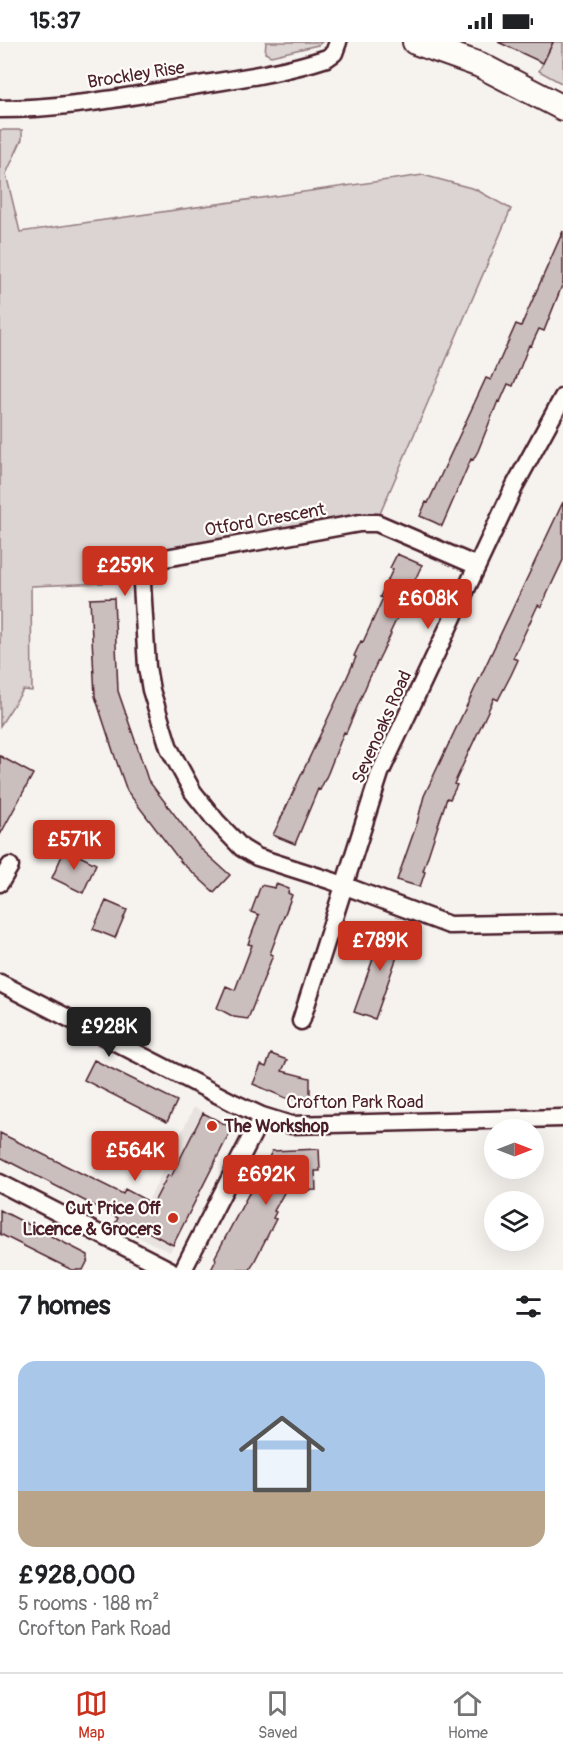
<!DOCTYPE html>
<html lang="en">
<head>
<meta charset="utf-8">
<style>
	:root { --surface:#fff; --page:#f2f2f2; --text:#202124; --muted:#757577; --line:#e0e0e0; --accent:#c8321e }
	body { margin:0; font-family:Pangolin,sans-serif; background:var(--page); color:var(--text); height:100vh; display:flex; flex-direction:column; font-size:22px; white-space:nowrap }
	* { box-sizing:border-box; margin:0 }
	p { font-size:20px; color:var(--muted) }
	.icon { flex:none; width:33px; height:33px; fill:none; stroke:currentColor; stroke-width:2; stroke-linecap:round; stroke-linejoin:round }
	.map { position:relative; height:1228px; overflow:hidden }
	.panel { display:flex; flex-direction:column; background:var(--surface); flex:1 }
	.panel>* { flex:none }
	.needle { width:39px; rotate:90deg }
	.tools { position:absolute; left:484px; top:1077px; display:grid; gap:12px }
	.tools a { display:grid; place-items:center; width:60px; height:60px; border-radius:50%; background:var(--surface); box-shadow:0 6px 24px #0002; font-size:30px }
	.price { position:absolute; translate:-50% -51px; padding:0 14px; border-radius:6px; background:var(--accent); color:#fff; font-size:20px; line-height:39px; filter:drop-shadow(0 2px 3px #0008) }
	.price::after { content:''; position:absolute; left:50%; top:36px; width:18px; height:14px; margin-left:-9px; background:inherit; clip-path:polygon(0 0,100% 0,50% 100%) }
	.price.selected { background:#222; color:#fff }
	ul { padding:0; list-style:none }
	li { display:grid; align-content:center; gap:12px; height:318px; padding:0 18px }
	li+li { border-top:2px solid var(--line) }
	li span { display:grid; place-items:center; height:186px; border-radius:18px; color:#555 }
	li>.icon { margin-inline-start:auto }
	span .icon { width:108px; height:108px; fill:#fffc; stroke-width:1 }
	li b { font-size:26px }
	h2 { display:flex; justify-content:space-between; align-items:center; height:72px; padding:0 18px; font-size:26px }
	.status { display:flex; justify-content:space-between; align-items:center; height:42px; padding:0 30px; background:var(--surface); direction:ltr }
	.status svg { height:16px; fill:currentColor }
	.tab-bar { display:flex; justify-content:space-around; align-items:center; height:84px; border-top:2px solid var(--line); background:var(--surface); font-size:16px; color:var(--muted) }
	.tab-bar a { display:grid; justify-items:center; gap:3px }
	.tab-bar .selected { color:var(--accent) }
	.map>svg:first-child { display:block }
	.built { fill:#e9e3e0 }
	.green { fill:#dcd4d2; stroke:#937a7e; stroke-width:1.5 }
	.building { fill:#cbbfbe; stroke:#4a1f2b; stroke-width:1.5 }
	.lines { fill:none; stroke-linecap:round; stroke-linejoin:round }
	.minor-casing { stroke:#4a1f2b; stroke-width:21 }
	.secondary-casing { stroke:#4a1f2b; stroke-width:28 }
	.minor { stroke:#fdfcf7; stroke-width:16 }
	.secondary { stroke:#fdfcf7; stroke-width:24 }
	.poi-dot { fill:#c8321e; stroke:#fdfcf7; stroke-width:2 }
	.labels { text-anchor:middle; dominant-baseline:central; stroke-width:4.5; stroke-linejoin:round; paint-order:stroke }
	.street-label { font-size:18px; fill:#4a1f2b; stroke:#fdfcf7 }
	.poi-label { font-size:18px; font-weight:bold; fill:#4a1f2b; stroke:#fdfcf7; text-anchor:start }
</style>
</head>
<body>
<div class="status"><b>15:37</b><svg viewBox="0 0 49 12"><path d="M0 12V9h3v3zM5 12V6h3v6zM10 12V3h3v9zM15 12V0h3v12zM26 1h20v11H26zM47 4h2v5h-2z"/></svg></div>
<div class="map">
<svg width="563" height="1228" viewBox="0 0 563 1228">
	<rect width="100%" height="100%" fill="#f6f3ef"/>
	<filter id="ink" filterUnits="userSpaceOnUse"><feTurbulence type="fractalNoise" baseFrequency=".0167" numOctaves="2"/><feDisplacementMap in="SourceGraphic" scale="12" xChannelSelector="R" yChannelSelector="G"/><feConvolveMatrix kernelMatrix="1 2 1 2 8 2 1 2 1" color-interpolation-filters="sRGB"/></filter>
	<g filter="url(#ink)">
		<path class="built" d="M194 1065 234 1085 170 1210 132 1192Z"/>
		<path class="green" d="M266 0H322L318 3 271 14 265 11Z
			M551 0H563V42L539 29 553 1Z
			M0 88H22V97L6 132 20 190 423 133 475 147 511 167 379 474 355 473 157 508 139 517 127 540 31 544 32 649 23 648 0 684Z"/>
		<path class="building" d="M498 0H553L543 21Z
			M563 189V241L544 289 539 287 531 304 529 303 513 344 508 342 500 360 498 359 478 409 473 418 471 417 442 484 434 480 420 474 426 460 428 461 486 336 491 338 516 282 521 284Z
			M563 460V518L541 565 538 563 513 616 518 618 511 633 498 658 494 656 454 742 457 743 450 757 447 756 423 829 425 830 420 845 397 838 417 781 424 754Z
			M397 512 422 523 390 591 391 592 369 637 346 691 344 690 328 731 320 748 318 747 295 802 273 793 344 642 356 615 354 614 361 599 363 600 383 556 380 555 393 527 390 526Z
			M114 556 118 649 138 707 148 738 200 806 230 833 214 850 181 820 127 749 115 715 95 654 90 557Z
			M0 714 33 732 0 793Z
			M65 807 96 822 83 851 52 836Z
			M276 842 289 847 288 851 292 853 270 912 273 913 248 977 234 975 217 966 226 944 235 948 252 903 248 902 259 873 251 870 261 843 275 846Z
			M106 859 127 868 115 896 93 887Z
			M383 884 405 892 375 977 354 970 379 900 377 899Z
			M271 1012 287 1018 282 1029 310 1036V1060L286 1056 253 1042 261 1023 266 1025Z
			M94 1018 177 1059 167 1080 84 1038Z
			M203 1071 232 1086 173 1203 141 1186 137 1193 115 1182 118 1176 0 1115V1091L123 1152 125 1147 153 1162 168 1133 171 1135Z
			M319 1107 320 1129H315L316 1148 285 1149 274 1169 276 1170 273 1176 276 1177 250 1228H211L216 1218 215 1215 248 1153 258 1139 272 1109Z
			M0 1168 88 1213V1218L83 1228H72L0 1192Z"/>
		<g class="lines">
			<g class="minor-casing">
				<path id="minor" d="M0 67C63 67 125 55 187 45 234 37 282 31 327 16L334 11 338 0
					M477 524 377 481H360L160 517 146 526 142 542 147 625 151 648 169 706 193 750 216 779 242 806 257 815 332 839 449 883 563 881
					M0 841 10 824
					M0 941 234 1061 262 1074 291 1083 563 1076
					M301 979 380 731 515 443 563 355
					M0 1141 170 1228
					M183 1228 262 1074"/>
			</g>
			<g class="secondary-casing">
				<path id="secondary" d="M415 0 480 23 563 66"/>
			</g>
			<use href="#minor" class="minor"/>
			<use href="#secondary" class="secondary"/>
		</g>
	</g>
	<g class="poi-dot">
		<circle cx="212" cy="1084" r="6"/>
		<circle cx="173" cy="1176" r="6"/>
	</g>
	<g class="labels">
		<g class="street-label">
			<text transform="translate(136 33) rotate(-9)">Brockley Rise</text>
			<text transform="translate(265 478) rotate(-10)">Otford Crescent</text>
			<text transform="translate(382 685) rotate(-66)">Sevenoaks Road</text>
			<text x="355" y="1060">Crofton Park Road</text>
		</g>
		<g class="poi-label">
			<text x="224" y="1084">The Workshop</text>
			<text x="161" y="1166" text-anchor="end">Cut Price Off<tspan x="161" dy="21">Licence &amp; Grocers</tspan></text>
		</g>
	</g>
</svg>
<div class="tools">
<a><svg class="needle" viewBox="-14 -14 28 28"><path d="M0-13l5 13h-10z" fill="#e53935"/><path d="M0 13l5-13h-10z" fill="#757577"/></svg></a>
<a><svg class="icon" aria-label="layers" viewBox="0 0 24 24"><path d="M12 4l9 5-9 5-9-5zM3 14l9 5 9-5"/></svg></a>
</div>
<b class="price" style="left:125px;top:555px">£259K</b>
<b class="price" style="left:428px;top:588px">£608K</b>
<b class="price" style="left:74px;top:829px">£571K</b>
<b class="price" style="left:380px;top:930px">£789K</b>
<b class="price selected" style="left:109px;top:1016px">£928K</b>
<b class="price" style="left:135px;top:1140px">£564K</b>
<b class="price" style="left:266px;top:1164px">£692K</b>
</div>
<section class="panel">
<h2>7 homes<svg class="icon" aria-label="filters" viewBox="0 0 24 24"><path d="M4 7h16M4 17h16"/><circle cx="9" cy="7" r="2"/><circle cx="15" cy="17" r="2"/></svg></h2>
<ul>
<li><span style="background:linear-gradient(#a9c7e8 70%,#b9a48a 0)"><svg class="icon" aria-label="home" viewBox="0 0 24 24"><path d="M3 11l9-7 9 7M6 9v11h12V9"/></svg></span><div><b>£928,000</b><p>5 rooms · 188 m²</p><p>Crofton Park Road</p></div></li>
</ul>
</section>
<nav class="tab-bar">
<a class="selected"><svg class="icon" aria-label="map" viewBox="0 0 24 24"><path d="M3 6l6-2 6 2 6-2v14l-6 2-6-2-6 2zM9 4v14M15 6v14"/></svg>Map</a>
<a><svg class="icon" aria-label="saved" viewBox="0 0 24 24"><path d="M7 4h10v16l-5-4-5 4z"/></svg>Saved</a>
<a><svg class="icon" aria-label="home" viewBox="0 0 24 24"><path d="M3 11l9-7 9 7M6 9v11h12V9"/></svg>Home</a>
</nav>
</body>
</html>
